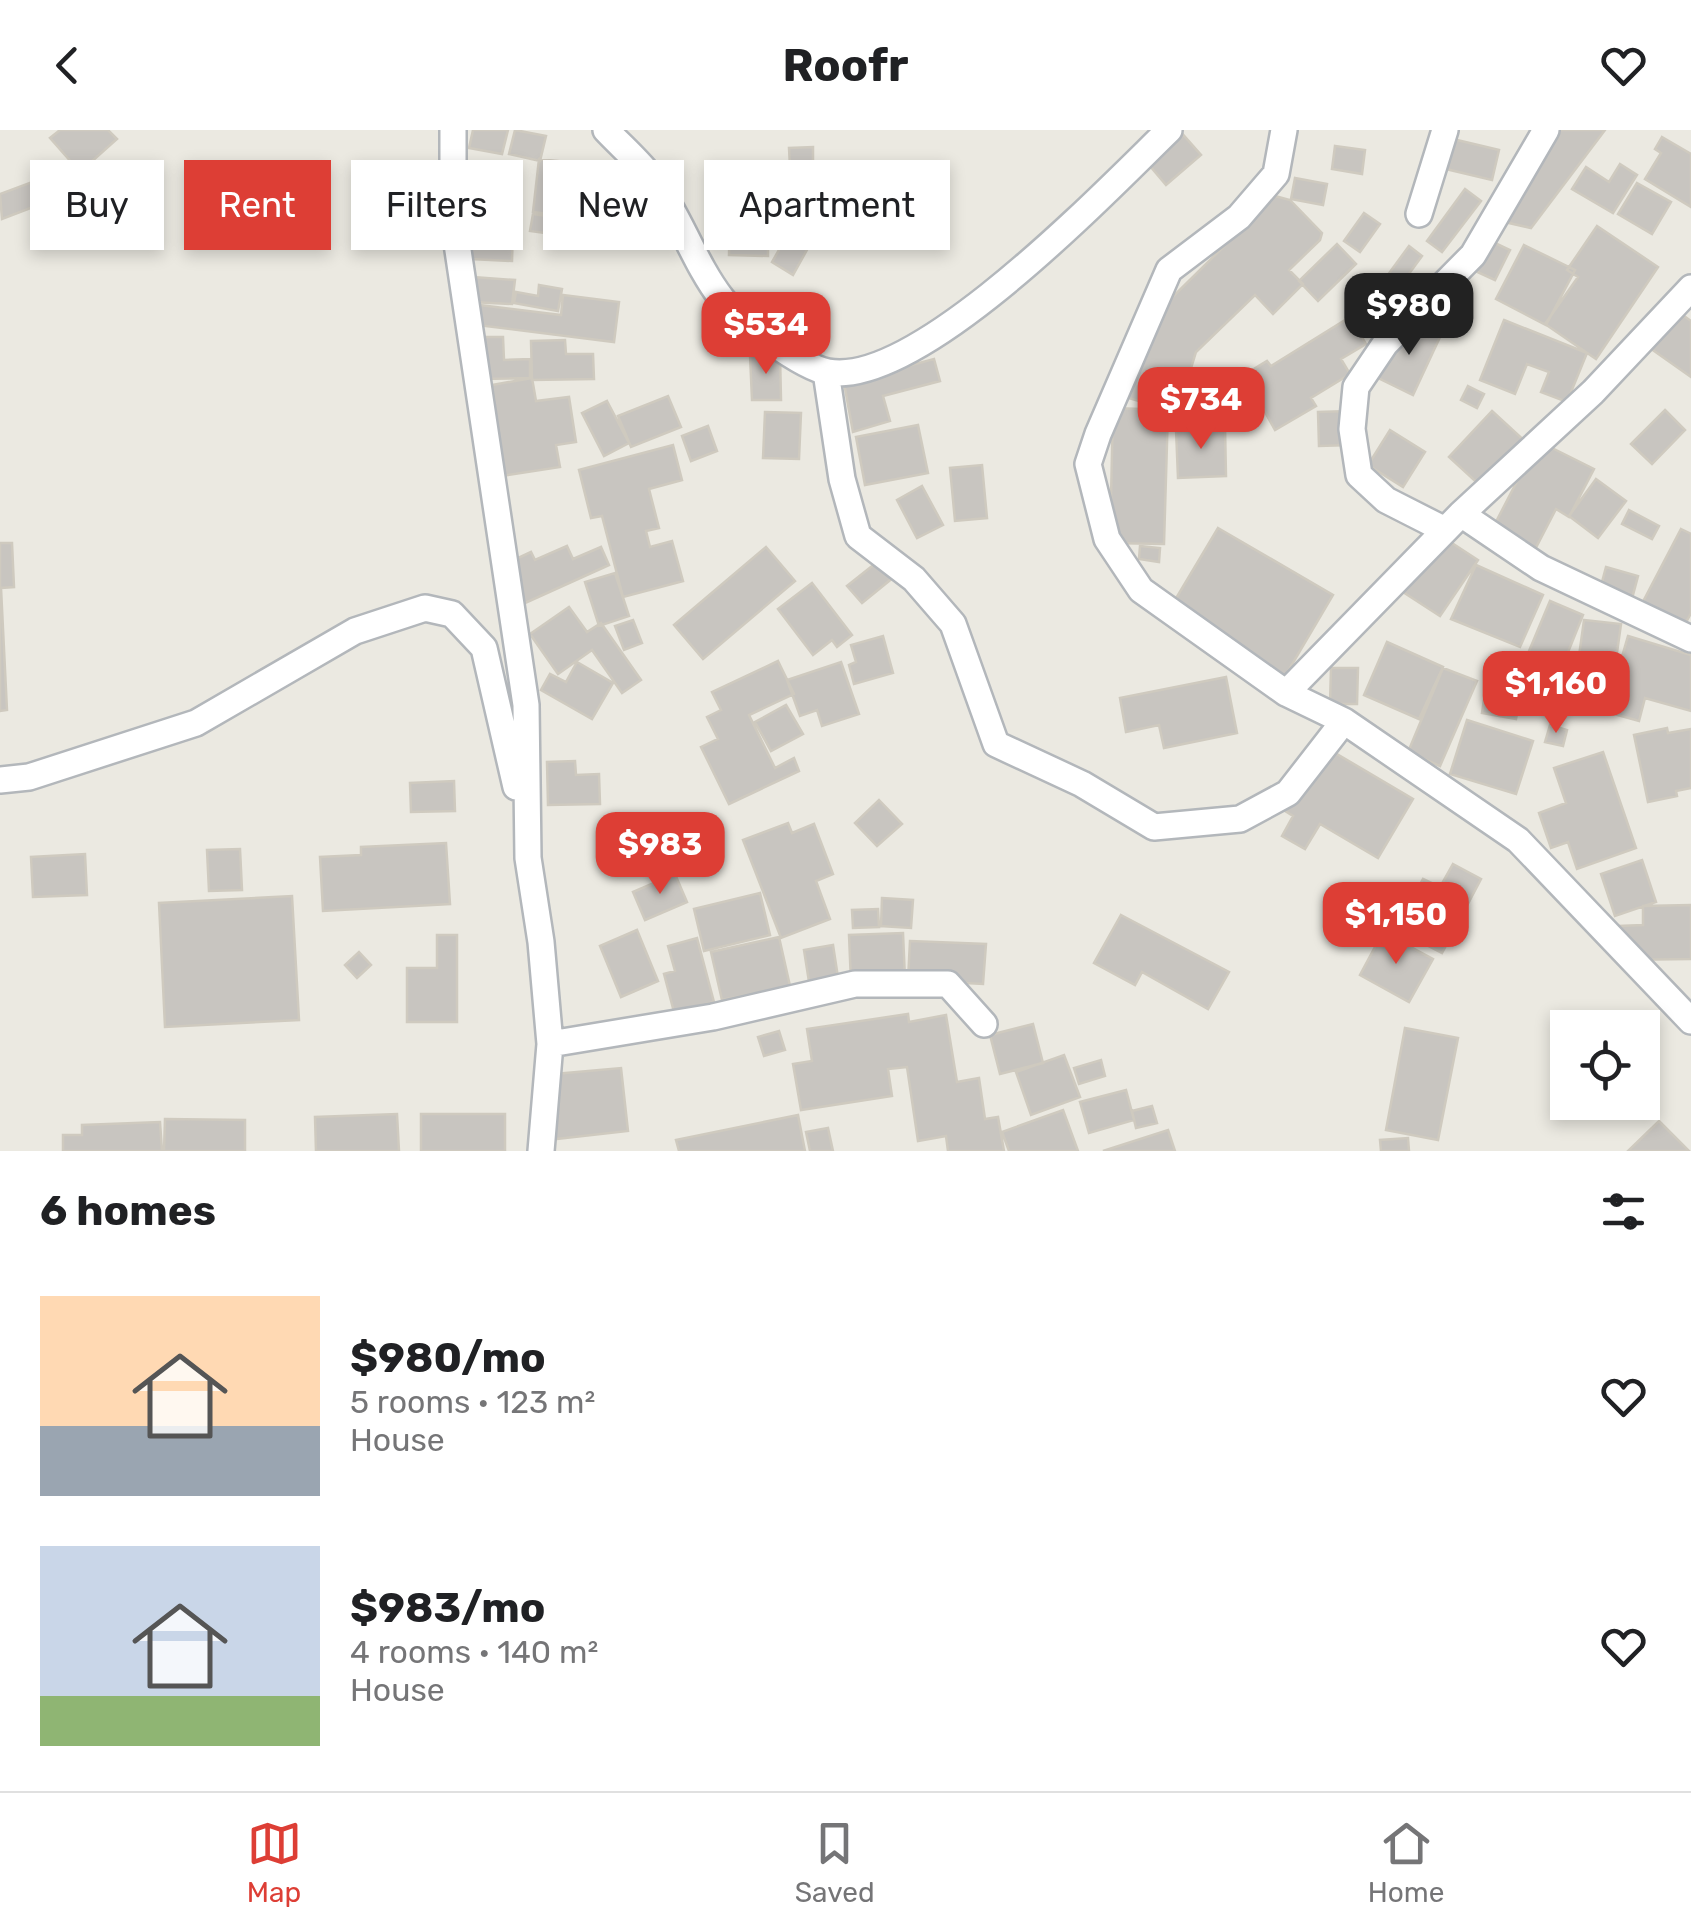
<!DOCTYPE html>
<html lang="en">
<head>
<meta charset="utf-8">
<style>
	:root { --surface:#fff; --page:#f2f2f2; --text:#202124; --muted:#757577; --line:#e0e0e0; --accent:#dd3e35 }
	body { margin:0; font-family:Rubik,sans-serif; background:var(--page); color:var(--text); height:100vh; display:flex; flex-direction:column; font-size:38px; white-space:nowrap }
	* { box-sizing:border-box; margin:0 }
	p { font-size:32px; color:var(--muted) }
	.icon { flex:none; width:55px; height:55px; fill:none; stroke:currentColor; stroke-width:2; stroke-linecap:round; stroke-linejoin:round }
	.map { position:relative; height:1021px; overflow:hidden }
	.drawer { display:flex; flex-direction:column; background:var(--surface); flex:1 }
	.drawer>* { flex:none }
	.guide { position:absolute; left:30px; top:30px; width:1000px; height:90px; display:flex; gap:20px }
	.fabs { position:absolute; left:1550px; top:880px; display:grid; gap:20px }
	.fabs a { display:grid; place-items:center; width:110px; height:110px; border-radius:0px; background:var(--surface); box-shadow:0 5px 15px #0003; font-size:50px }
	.price { position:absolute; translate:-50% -85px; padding:0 22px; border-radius:20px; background:var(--accent); color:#fff; font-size:32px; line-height:65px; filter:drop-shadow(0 2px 5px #0008) }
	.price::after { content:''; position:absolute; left:50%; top:60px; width:30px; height:22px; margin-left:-15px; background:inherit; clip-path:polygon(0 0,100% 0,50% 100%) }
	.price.on { background:#222; color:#fff }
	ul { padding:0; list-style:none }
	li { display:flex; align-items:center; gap:30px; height:250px; padding:0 40px }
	li span { display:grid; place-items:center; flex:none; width:280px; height:200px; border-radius:0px; color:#555 }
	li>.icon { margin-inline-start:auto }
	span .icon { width:120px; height:120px; fill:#fffc; stroke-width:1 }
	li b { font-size:42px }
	h2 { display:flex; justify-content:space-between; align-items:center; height:120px; padding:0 40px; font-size:42px }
	.pill { padding:0 35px; border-radius:0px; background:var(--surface); box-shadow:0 5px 15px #0003; font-size:35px; line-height:90px }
	.pill.on { background:var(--accent); color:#fff }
	header { display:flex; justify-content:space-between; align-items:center; height:130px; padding:0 40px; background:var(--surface); font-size:45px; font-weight:700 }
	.tabs { display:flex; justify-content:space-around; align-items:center; height:140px; border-top:2px solid var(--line); background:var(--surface); font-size:28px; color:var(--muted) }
	.tabs a { display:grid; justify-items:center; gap:5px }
	.tabs .on { color:var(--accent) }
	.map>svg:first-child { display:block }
	.building { fill:#c8c5c0; stroke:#cfcabf; stroke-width:2.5 }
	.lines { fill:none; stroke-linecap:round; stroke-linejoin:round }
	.minor-casing { stroke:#b3b7bb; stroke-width:30 }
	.minor { stroke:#fff; stroke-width:25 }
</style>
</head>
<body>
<header><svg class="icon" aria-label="back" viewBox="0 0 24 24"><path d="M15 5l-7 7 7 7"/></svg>Roofr<svg class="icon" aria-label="heart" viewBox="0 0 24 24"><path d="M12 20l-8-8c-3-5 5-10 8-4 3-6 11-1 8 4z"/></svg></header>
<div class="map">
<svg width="1691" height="1021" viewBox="0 0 1691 1021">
	<rect width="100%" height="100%" fill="#ebe9e1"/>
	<path class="building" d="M60 0H108L117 9 80 42 50 8Z
		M473 0H508L502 24 469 18Z
		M515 0 546 6 540 31 509 24Z
		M1179 0 1201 25 1166 55 1144 29Z
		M1537 0H1605L1531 98 1496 90Z
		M1436 5 1499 20 1492 50 1429 35Z
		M1662 7 1691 24V77L1645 49 1661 23 1655 19Z
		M1335 16 1365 20 1362 44 1332 39Z
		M813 17V37H790L789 18Z
		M539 29 577 33 571 87 533 82Z
		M1620 34 1637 45 1613 83 1572 59 1586 37 1609 52Z
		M834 38 835 63 778 65V41Z
		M67 39 75 61 2 89 0 64Z
		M742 40H760L759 60 741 59Z
		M471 42 489 43 487 81 461 80 462 60H470Z
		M1295 48 1327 54 1323 75 1291 69Z
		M1637 53 1671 72 1652 104 1618 84Z
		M1465 59 1481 71 1442 122 1427 111Z
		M1275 66 1290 70 1322 103 1320 110 1289 140 1303 154 1273 184 1255 165 1196 222 1184 261 1166 279 1115 264 1134 205Z
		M730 72 760 73 759 95H768V126L729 125Z
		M1364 83 1380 94 1360 122 1344 111Z
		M533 84 593 93 590 109 530 101Z
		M1597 96 1658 137 1596 229 1545 194 1578 147 1567 140Z
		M472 98 513 100 512 131 471 129Z
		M1478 105 1510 120 1495 150 1464 136Z
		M787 106 808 118 793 145 772 132Z
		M1337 114 1356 134 1318 171 1299 151Z
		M1524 115 1575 140 1546 195 1496 169Z
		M1409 116 1422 126 1381 182 1368 172Z
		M473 147 515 150 512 174 472 172Z
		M1443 152 1468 171 1448 198 1422 179Z
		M539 155 562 159 558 181 514 173 516 162 538 166Z
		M563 165 619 172 614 212 477 195 479 175 561 185Z
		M1673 178 1691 191V247L1647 216Z
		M1350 187 1366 214 1341 229 1350 244 1311 268 1316 276 1275 300 1260 273 1249 280 1231 253 1267 231 1271 236Z
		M1406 190 1440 207 1413 265 1378 248Z
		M1504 190 1587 223 1567 272 1541 262 1549 242 1527 234 1515 264 1480 250Z
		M478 207H503L504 230 530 229V248L479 249Z
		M565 210 566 224H593L594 249 532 250 531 211Z
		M780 224 781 270H752L750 225Z
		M934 229 940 251 883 266 890 291 853 302 844 253Z
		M532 248 536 271 569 267 576 312 556 315 560 337 489 348 478 277 495 273 492 255Z
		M1468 256 1484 264 1477 278 1461 270Z
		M668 266 681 297 631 317 618 286Z
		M607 271 629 313 604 326 582 283Z
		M1182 271 1204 277 1201 290 1179 285Z
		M1113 278 1168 280 1164 414 1110 413Z
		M1665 280 1685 300 1652 334 1631 314Z
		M1350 281 1351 315 1319 316 1318 282Z
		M1492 281 1528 314 1485 360 1449 327Z
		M765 282 801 283 799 329 763 328Z
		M918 295 928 343 865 355 856 307Z
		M708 296 717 321 691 331 682 306Z
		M1225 296 1226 346 1178 348 1176 299Z
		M1390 300 1425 322 1403 357 1368 335Z
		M1538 311 1594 339 1569 387 1556 379 1528 433 1486 411Z
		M673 315 682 350 649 359 659 398 646 401 650 417 672 411 683 451 623 467 602 386 591 388 579 340Z
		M982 335 987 388 955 391 950 338Z
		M1596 349 1626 371 1598 408 1569 386Z
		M922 356 943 395 917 408 897 370Z
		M1629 380 1659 396 1652 409 1622 394Z
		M1218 398 1333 465 1284 548 1169 480Z
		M1429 398 1478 430 1440 486 1392 455Z
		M1681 399 1691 404V483L1677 509 1635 487Z
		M0 413H12L14 457 1 458 7 580 0 581Z
		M567 416 573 429 601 417 609 435 525 473 507 433 531 422 535 430Z
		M1140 416 1160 418 1159 432 1139 429Z
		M766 417 795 451 703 529 674 495Z
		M891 421 905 438 862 473 847 456Z
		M1476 435 1543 465 1520 517 1451 489Z
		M1606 437 1638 446 1629 480 1597 471Z
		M615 443 629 486 599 496 585 452Z
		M812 453 852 505 837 517 832 510 813 525 778 479Z
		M1550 471 1583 485 1558 547 1524 533Z
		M569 477 587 502 601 493 641 550 622 563 592 520 558 544 530 504Z
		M633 490 642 513 624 520 615 496Z
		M1584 490 1621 494 1616 530 1579 526Z
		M883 506 893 543 854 554 849 535 856 532 851 515Z
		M1628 506 1691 525V581L1645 568 1639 591 1606 582Z
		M1387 512 1443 537 1419 589 1364 565Z
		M778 531 794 564 749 585 775 638 794 628 799 641 729 674 701 617 718 609 707 587 721 580 712 562Z
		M577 532 613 553 592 589 541 560 550 544 566 552Z
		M841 532 859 584 822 596 817 580 800 586 787 550Z
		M1331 538H1358L1357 574H1330Z
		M1443 538 1477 551 1440 636 1408 622Z
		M1226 547 1237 603 1164 618 1159 595 1126 602 1120 568Z
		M1486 555 1521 562 1516 589 1482 583Z
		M786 575 803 604 771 621 755 592Z
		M1467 590 1533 611 1516 664 1450 644Z
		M1550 595 1567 600 1563 616 1545 612Z
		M1667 598 1668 603 1691 599V658L1676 661 1677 666 1648 672 1634 605Z
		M1320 614 1413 669 1378 728 1320 694 1305 719 1282 706 1293 686 1282 679Z
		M1603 622 1636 718 1577 739 1568 712 1551 718 1539 683 1566 673 1554 638Z
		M575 631 576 645 599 644 600 674 548 675 547 632Z
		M454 651 455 681 411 682 410 653Z
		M879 670 902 694 877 716 855 693Z
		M788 693 792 703 814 694 833 744 816 751 830 789 781 808 743 710Z
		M446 713 450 774 323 781 320 727 361 725V717Z
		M240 719 242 760 209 761 207 720Z
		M85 724 87 765 33 767 31 727Z
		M1642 730 1656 772 1615 786 1601 744Z
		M1453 734 1481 749 1442 823 1396 799 1423 749 1440 757Z
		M675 744 687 772 645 790 633 762Z
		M760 763 770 805 704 821 694 779Z
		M292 766 299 890 165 897 159 773Z
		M882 768 913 770 911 798 881 796Z
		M1691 775V829L1619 830V796L1643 795V776Z
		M878 779 879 797 853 798 852 780Z
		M1121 785 1229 842 1208 879 1142 842 1135 855 1094 833Z
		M637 800 658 851 621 867 600 816Z
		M1383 802 1433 829 1409 872 1360 845Z
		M903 803 905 849 851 852 849 805Z
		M437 805H457V892H407V838H437Z
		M779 807 790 856 722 870 711 822Z
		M697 808 714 872 674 882 664 844 675 841 668 816Z
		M910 811 986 814 983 854 908 850Z
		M833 815 839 854 810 858 804 820Z
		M359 822 371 835 357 848 345 835Z
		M908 884 909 892 946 885 957 952 979 948 985 989 998 987 1004 1021H948L946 1006 918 1011 907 937 888 939 892 966 801 980 793 934 812 931 807 899Z
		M1033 894 1043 933 1000 944 990 905Z
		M1405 898 1458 908 1438 1010 1386 1000Z
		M779 901 785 920 764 926 758 907Z
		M1064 925 1080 967 1031 985 1016 942Z
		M1101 930 1105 946 1079 954 1074 938Z
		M621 938 628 1001 547 1010 544 945Z
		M1126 960 1134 990 1089 1003 1080 972Z
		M1152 976 1157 993 1136 998 1132 981Z
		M1063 980 1078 1021H1009L1002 1002Z
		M397 984 399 1021H316L315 987Z
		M421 984H505V1021H421Z
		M798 985 805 1021H679L676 1010Z
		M165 989 245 990V1021H164Z
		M1659 991 1689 1021H1628Z
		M160 992 162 1021H63V1005H82V995Z
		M828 998 833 1021H810L806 1002Z
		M1168 1000 1175 1021H1103Z
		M1408 1008 1409 1021H1381L1380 1010Z"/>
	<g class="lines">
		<g class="minor-casing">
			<path id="minor" d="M453 0V87L526 575 528 728 541 812 550 914 541 1021
				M606 0C621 16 640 32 653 50 680 86 694 133 722 169 738 190 801 237 828 242 918 258 1105 62 1169 0
				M1284 0 1276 44 1239 87 1169 140 1098 304 1088 334 1107 409 1141 460 1286 563 1344 591
				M1419 84 1445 0
				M826 242 842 349 858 406 914 449 953 494 996 614 1082 654 1154 697 1240 689 1288 663 1344 591 1518 710 1691 891
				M1461 384 1541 438 1691 509
				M1445 400 1386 370 1359 345 1352 299 1356 257 1385 214 1473 125 1546 0
				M1286 563 1461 384 1593 262 1691 158
				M0 650 29 647 196 593 355 501 425 478 452 484 484 518 516 657
				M550 914 713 887 855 854H948L984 894"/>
		</g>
		<use href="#minor" class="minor"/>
	</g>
</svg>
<div class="fabs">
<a><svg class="icon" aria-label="locate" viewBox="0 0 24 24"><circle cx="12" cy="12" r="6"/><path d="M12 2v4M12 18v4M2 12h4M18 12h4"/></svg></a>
</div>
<b class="price on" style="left:1409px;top:228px">$980</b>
<b class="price" style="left:766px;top:247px">$534</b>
<b class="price" style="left:1201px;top:322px">$734</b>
<b class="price" style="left:1556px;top:606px">$1,160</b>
<b class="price" style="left:660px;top:767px">$983</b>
<b class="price" style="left:1396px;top:837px">$1,150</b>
<div class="guide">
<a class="pill">Buy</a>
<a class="pill on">Rent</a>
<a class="pill">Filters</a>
<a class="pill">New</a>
<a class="pill">Apartment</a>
</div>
</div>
<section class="drawer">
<h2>6 homes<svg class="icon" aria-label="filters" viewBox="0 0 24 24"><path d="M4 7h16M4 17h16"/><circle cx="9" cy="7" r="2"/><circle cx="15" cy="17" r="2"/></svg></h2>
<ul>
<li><span style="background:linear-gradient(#ffd9b3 65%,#9aa5b1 0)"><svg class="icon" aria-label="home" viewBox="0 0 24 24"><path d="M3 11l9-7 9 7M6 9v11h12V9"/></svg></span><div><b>$980/mo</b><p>5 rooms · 123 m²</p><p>House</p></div><svg class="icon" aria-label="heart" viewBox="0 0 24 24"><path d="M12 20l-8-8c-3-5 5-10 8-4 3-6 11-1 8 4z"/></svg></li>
<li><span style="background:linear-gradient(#c9d6e8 75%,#8fb573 0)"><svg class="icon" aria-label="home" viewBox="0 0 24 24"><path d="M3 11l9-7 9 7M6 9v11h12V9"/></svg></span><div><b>$983/mo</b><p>4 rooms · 140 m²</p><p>House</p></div><svg class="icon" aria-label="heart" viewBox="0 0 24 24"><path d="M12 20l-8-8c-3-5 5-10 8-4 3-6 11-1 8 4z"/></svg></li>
</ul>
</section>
<nav class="tabs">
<a class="on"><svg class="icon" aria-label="map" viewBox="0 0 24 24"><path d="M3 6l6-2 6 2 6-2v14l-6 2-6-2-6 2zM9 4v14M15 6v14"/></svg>Map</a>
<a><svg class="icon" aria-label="saved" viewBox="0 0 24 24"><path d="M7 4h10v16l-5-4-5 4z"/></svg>Saved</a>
<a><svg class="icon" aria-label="home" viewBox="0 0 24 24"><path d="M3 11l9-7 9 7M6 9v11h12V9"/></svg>Home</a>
</nav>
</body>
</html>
